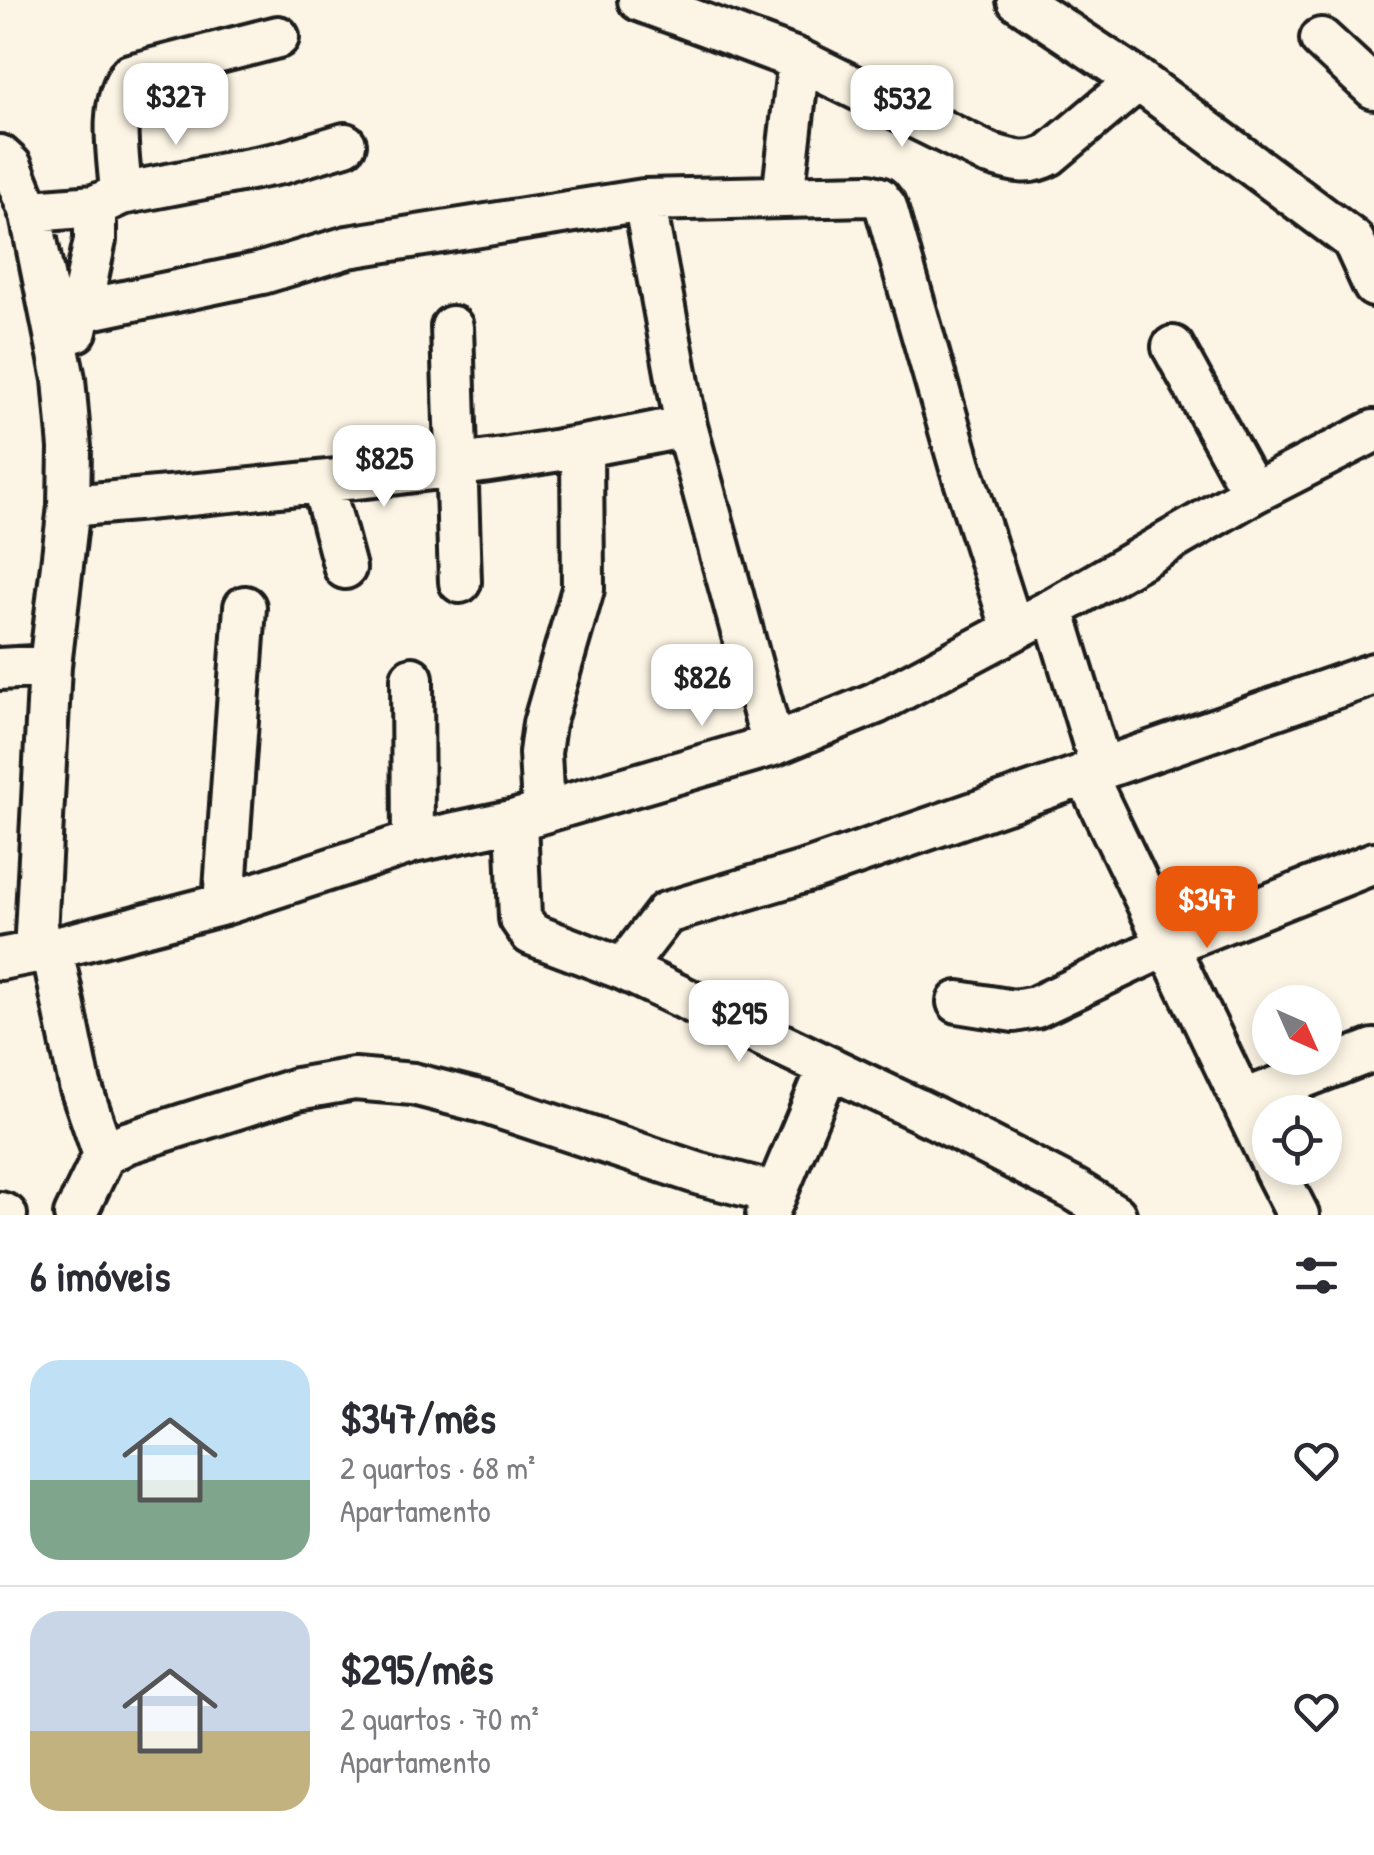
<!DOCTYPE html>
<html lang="pt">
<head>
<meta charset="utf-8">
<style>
	:root { --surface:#fff; --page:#f2f2f3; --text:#2b2b33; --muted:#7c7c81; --line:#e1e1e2; --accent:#ea580c }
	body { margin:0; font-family:"Patrick Hand",sans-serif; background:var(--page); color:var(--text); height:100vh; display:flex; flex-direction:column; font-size:38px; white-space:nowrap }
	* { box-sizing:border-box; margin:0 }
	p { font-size:32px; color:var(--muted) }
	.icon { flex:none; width:55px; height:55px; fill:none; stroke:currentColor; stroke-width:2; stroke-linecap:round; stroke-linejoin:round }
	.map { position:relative; height:1215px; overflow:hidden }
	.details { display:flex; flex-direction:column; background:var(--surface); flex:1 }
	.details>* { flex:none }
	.needle { width:65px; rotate:135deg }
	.controls { position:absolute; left:1252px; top:985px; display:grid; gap:20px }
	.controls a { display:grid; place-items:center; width:90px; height:90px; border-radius:50%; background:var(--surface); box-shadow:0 5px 15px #0003; font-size:50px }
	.price { position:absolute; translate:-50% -85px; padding:0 22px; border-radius:20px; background:#fff; color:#222; font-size:32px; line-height:65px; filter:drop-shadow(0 2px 5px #0008) }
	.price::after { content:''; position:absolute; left:50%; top:60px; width:30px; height:22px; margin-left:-15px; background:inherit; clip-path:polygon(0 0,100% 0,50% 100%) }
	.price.current { background:var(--accent); color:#fff }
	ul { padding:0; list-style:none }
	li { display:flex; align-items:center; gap:30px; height:250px; padding:0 30px }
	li+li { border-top:2px solid var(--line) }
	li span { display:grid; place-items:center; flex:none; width:280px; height:200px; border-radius:30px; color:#555 }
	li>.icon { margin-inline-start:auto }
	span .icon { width:120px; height:120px; fill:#fffc; stroke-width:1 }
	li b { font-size:42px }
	h2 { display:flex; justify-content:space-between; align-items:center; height:120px; padding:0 30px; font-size:42px }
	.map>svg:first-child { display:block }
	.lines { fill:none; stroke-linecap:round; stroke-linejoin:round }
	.minor-casing { stroke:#1c1c1c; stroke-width:48 }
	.minor { stroke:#fcf5e5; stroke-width:40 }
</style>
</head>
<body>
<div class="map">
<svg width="1374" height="1215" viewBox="0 0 1374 1215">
	<rect width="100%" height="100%" fill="#fcf5e5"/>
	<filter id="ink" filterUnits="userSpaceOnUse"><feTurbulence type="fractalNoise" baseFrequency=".01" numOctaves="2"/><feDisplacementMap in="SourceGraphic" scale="20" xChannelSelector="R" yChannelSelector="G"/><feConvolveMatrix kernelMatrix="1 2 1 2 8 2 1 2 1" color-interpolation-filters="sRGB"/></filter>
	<g filter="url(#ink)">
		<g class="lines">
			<g class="minor-casing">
				<path id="minor" d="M639 0 799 60 987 153C1010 160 1027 167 1049 155L1138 80
					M1018 0 1138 80 1353 240 1374 286
					M1321 39 1374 88
					M0 156 11 166 31 215 64 379 70 448 69 506 50 666 35 953
					M121 194C119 157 108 107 130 75L278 37
					M783 197 799 60
					M644 200 686 426 773 745
					M31 215 45 210 95 206 121 194 281 163 345 144
					M81 311 262 273 348 247 644 200 869 195 879 198 886 207 960 465 1013 630
					M452 327 460 582
					M76 331 95 240V206
					M1173 347 1253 493
					M322 482 345 568
					M69 506C275 487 483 470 686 426
					M1053 609 1101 767
					M0 669 50 666
					M412 678 413 842
					M1085 773 1270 1159
					M543 810 540 753 544 724 583 589 582 449
					M516 820 520 918 531 934 623 969 935 1118 1075 1190 1115 1215
					M224 904 245 607
					M52 949 80 1085 104 1155
					M0 959 52 949 224 904 413 842 516 820 773 745 876 703 1053 609 1253 493 1374 431
					M623 969 666 913 813 869 1374 674
					M958 1002 1014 1011 1036 1007 1165 946 1374 863
					M1242 1101 1374 1050
					M1274 1168 1298 1215
					M0 1213 6 1215
					M75 1215 104 1155 126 1143 297 1089 354 1079 413 1084 483 1102 700 1174 775 1193
					M767 1215 828 1069"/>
			</g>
			<use href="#minor" class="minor"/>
		</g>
	</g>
</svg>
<div class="controls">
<a><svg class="needle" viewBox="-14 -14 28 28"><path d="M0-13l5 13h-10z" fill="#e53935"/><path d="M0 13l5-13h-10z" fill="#7c7c81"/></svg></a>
<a><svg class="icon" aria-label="locate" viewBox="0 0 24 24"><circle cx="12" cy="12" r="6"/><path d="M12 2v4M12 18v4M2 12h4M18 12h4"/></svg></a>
</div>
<b class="price" style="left:176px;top:148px">$327</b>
<b class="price" style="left:902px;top:150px">$532</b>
<b class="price" style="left:384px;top:510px">$825</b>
<b class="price" style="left:702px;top:729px">$826</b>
<b class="price current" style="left:1207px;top:951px">$347</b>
<b class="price" style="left:739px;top:1065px">$295</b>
</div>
<section class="details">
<h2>6 imóveis<svg class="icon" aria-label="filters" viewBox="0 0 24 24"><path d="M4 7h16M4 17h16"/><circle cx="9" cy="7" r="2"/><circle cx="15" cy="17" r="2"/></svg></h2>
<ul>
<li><span style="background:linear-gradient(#bfe0f5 60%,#7fa58c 0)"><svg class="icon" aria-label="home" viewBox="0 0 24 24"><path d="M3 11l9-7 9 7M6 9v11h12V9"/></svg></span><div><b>$347/mês</b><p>2 quartos · 68 m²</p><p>Apartamento</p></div><svg class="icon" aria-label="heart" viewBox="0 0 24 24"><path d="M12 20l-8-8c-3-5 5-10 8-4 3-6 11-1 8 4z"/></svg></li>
<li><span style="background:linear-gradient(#c9d6e8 60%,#c2b280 0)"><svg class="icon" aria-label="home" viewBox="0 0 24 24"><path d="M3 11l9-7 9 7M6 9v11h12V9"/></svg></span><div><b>$295/mês</b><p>2 quartos · 70 m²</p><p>Apartamento</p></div><svg class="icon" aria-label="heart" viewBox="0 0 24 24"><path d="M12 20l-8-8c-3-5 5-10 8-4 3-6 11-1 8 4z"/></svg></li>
</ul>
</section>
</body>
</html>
